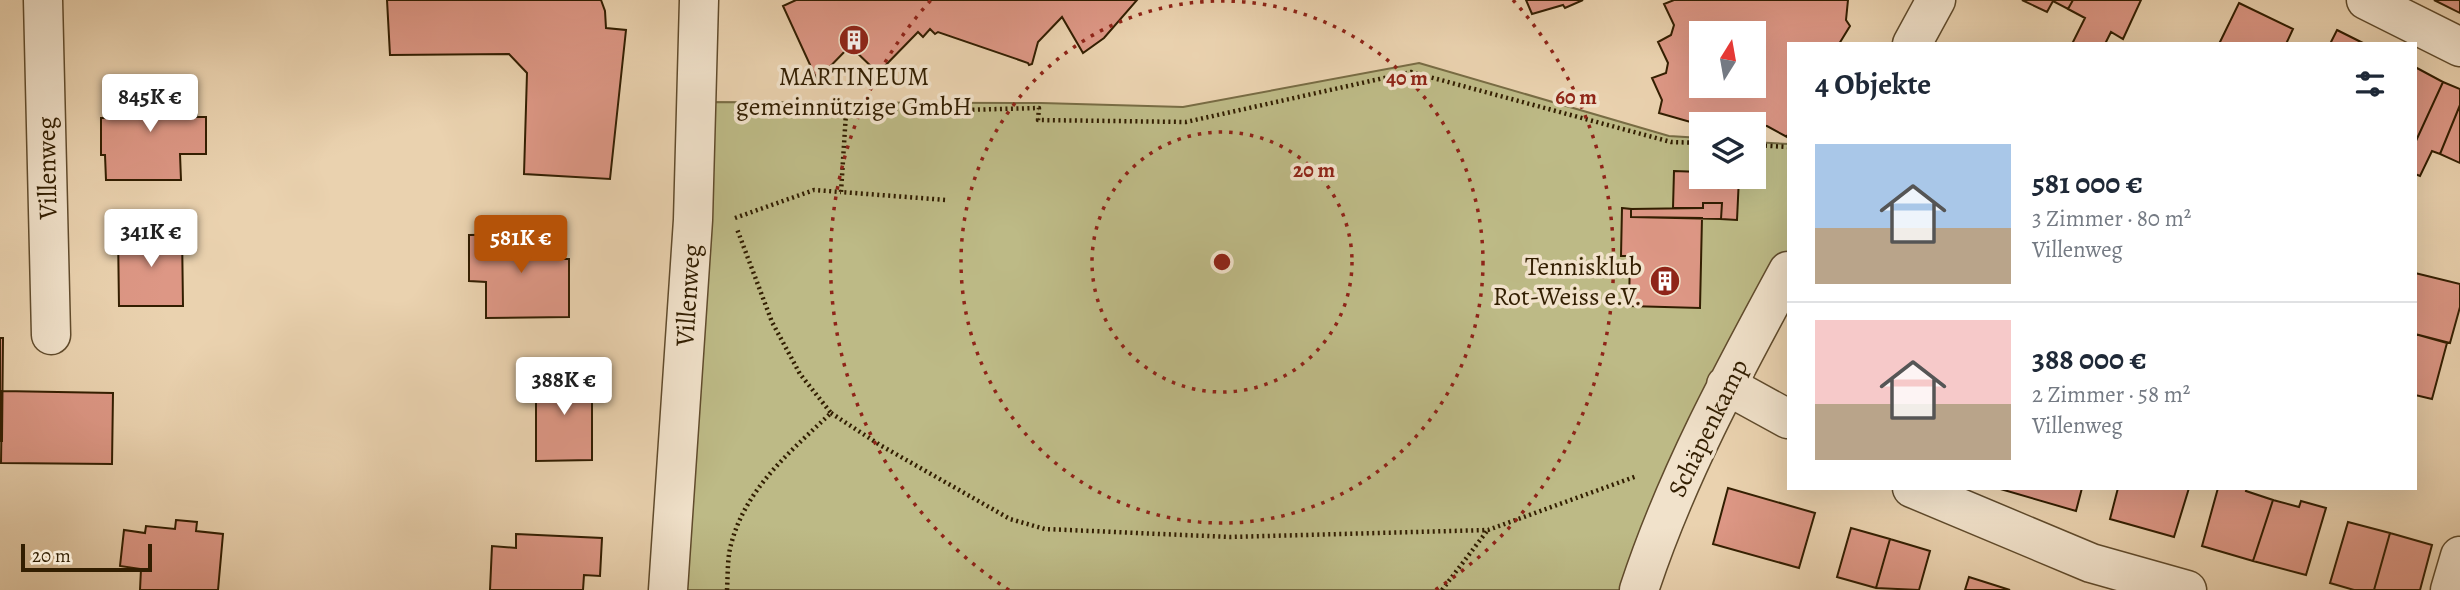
<!DOCTYPE html>
<html lang="de">
<head>
<meta charset="utf-8">
<style>
	:root { --surface:#fff; --page:#f2f2f3; --text:#1f2937; --muted:#747a83; --line:#e0e1e3; --accent:#b45309 }
	body { margin:0; font-family:Alegreya,serif; background:var(--page); color:var(--text); height:100vh; display:flex; flex-direction:column; font-size:26px; white-space:nowrap }
	* { box-sizing:border-box; margin:0 }
	p { font-size:23px; color:var(--muted) }
	.icon { flex:none; width:38px; height:38px; fill:none; stroke:currentColor; stroke-width:2; stroke-linecap:round; stroke-linejoin:round }
	.map { position:relative; flex:1; overflow:hidden }
	.side { position:absolute; left:1787px; top:42px; width:630px; height:448px; display:flex; flex-direction:column; background:var(--surface); border-radius:0px; box-shadow:0 7px 28px #0002 }
	.side>* { flex:none }
	.needle { width:46px; rotate:11deg }
	.buttons { position:absolute; left:1689px; top:21px; display:grid; gap:14px }
	.buttons a { display:grid; place-items:center; width:77px; height:77px; border-radius:0px; background:var(--surface); box-shadow:0 7px 28px #0002; font-size:35px }
	.scale { position:absolute; left:21px; bottom:18px; width:131px; box-sizing:border-box; padding-left:7px; border:4px solid #321e01; border-top:0; font-size:19px; line-height:24px; white-space:nowrap; color:#321e01; -webkit-text-stroke:5px #f1e2cb; paint-order:stroke }
	.price { position:absolute; translate:-50% -60px; padding:0 16px; border-radius:7px; background:#fff; color:#222; font-size:23px; line-height:46px; filter:drop-shadow(0 2px 4px #0008) }
	.price::after { content:''; position:absolute; left:50%; top:42px; width:21px; height:16px; margin-left:-10px; background:inherit; clip-path:polygon(0 0,100% 0,50% 100%) }
	.price.selected { background:var(--accent); color:#fff }
	ul { padding:0; list-style:none }
	li { display:flex; align-items:center; gap:21px; height:175px; padding:0 28px }
	li+li { border-top:2px solid var(--line) }
	li span { display:grid; place-items:center; flex:none; width:196px; height:140px; border-radius:0px; color:#555 }
	li>.icon { margin-inline-start:auto }
	span .icon { width:84px; height:84px; fill:#fffc; stroke-width:1 }
	li b { font-size:30px }
	h2 { display:flex; justify-content:space-between; align-items:center; height:84px; padding:0 28px; font-size:30px }
	.map>svg:first-child { display:block }
	.green { fill:#bdba86; stroke:#786c44; stroke-width:2 }
	.building { fill:#dd9785; stroke:#321e01; stroke-width:2; fill-rule:evenodd }
	.lines { fill:none; stroke-linecap:round; stroke-linejoin:round }
	.minor-casing { stroke:#604b2c; stroke-width:41 }
	.path { stroke:#321e01; stroke-width:4.5; stroke-dasharray:2 3.5; stroke-linecap:butt }
	.minor { stroke:#f1e2cb; stroke-width:38 }
	.ring { fill:none; stroke:#8f2418; stroke-width:3.5; stroke-dasharray:3.5 7 }
	.labels { text-anchor:middle; dominant-baseline:central; stroke-width:7; stroke-linejoin:round; paint-order:stroke }
	.poi-label { font-size:26px; fill:#321e01; stroke:#f1e2cb }
	.street-label { font-size:26px; fill:#321e01; stroke:#f1e2cb }
	.centre { fill:#8f2418; stroke:#f1e2cb; stroke-width:3.5 }
	.ring-label { font-size:21px; text-anchor:middle; font-weight:bold; fill:#8f2418; stroke:#f1e2cb; stroke-width:7; stroke-linejoin:round; paint-order:stroke }
</style>
</head>
<body>
<div class="map">
<svg width="2460" height="590" viewBox="0 0 2460 590">
	<rect width="100%" height="100%" fill="#ead2af"/>
	<filter id="stains"><feTurbulence type="fractalNoise" baseFrequency=".00286" numOctaves="4"/><feColorMatrix values="0 0 0 0 .2 0 0 0 0 .09 0 0 0 0 .02 0 0 0 .5 -.17"/></filter>
	<radialGradient id="worn" r=".72"><stop offset=".6" stop-color="#630" stop-opacity="0"/><stop offset="1" stop-color="#630" stop-opacity=".3"/></radialGradient>
	<path class="green" d="M1419 63 1669 136 1701 138V177H1754V142L1788 144V265L1635 590H669L697 102 1041 103 1183 107Z"/>
	<path class="building" d="M387 0H601L605 11 606 28 626 30 610 179 524 174 527 73 509 54 390 55Z
		M796 0H1137L1104 38 1083 53 1062 17 1038 42 1032 64 1029 65 1028 63 938 32 935 34 930 29 923 37 918 32 878 73 850 46 817 80 783 6Z
		M1526 0H1583L1565 8 1563 5 1532 14Z
		M1674 0H1848L1846 20 1850 26 1839 44H1788V134L1787 137 1767 126 1695 119 1694 123 1659 113 1662 100 1652 78 1666 73 1668 63 1658 42 1671 35 1674 25 1664 4ZM1701 33H1754V86H1701Z
		M2022 0H2073L2068 9 2053 1 2047 12Z
		M2073 0H2141L2123 39 2111 32 2105 44H2072L2085 18 2068 9Z
		M2434 0H2460V13Z
		M2239 3 2293 29 2286 44H2219Z
		M2337 30 2365 44H2330Z
		M2415 67 2443 82 2415 143Z
		M2443 82 2460 89V105L2440 154 2432 151 2420 176 2415 174V143Z
		M197 91V117H206V154H180L181 180H106L105 155H101V118H105V92Z
		M2460 105V163L2440 154Z
		M1674 171 1701 172V177H1739L1737 220 1721 219 1722 203H1703V208H1673Z
		M1703 203H1722L1721 219 1631 217V209L1703 208Z
		M1622 208 1631 209V217L1702 218 1700 308 1629 306 1630 256H1621Z
		M182 232 183 306H119L118 233Z
		M562 234V259H569V317L486 318V282L469 281V235Z
		M2415 273 2460 284V307L2450 343 2415 334Z
		M2415 334 2447 343 2432 399 2415 395Z
		M0 338H3L2 441H0Z
		M536 373H592V460L536 461Z
		M2 391 113 393 112 464 1 463Z
		M1728 488 1815 513 1799 568 1713 544Z
		M1997 488H2082L2076 511Z
		M2118 488H2189L2174 537 2110 519Z
		M2218 488H2247L2246 491 2273 500 2253 561 2202 546Z
		M2273 500 2299 507 2301 501 2326 508 2306 575 2253 561Z
		M176 520 197 522 196 531 223 534 218 590H140L141 569 120 566 124 530 145 533 146 526 175 529Z
		M2348 522 2390 533 2374 590H2354L2330 583Z
		M1851 528 1890 539 1876 588 1837 577Z
		M2390 533 2432 545 2420 590H2374Z
		M516 534 602 538 600 576 584 575 583 590H490L492 546 516 548Z
		M1890 539 1930 551 1919 590 1876 588Z
		M1969 577 2010 590H1965Z"/>
	<g class="lines">
		<g class="minor-casing">
			<path id="minor" d="M43 0 51 335
				M2366 0 2460 47
				M1912 44 1936 0
				M1726 385 1788 419
				M1912 488 2091 563 2187 590
				M668 590 693 220 699 0
				M1639 590C1676 477 1732 374 1788 271
				M2450 590 2460 556"/>
		</g>
		<path class="path" d="M736 113H846L1039 108 1038 120 1186 122 1411 72 1671 142 1701 143
			M846 113 841 192 946 200
			M1754 145 1788 147
			M735 218 814 190 841 192
			M831 413 880 445 1010 519 1045 529 1230 537 1488 530 1637 476
			M727 590C728 574 727 556 732 541 747 487 792 450 831 413L800 374 772 322 737 229
			M1442 590 1487 531"/>
		<use href="#minor" class="minor"/>
	</g>
	<g class="ring">
		<circle cx="1222" cy="262" r="130"/>
		<circle cx="1222" cy="262" r="261"/>
		<path d="M1009 590A391 391 0 0 1 931 0M1513 0A391 391 0 0 1 1435 590"/>
	</g>
	<defs>
		<g id="building-disc" transform="scale(1.575)"><circle r="9.5" fill="#8f2418" stroke="#f1e2cb"/><path d="M-4-6H4V6H1V3H-1V6H-4ZM-2.5-4.3h1.7v1.8h-1.7ZM.8-4.3h1.7v1.8H.8ZM-2.5-1h1.7V.8h-1.7ZM.8-1h1.7V.8H.8Z" fill="#fff"/></g>
	</defs>
	<g fill-rule="evenodd">
		<use href="#building-disc" x="854" y="40"/>
		<use href="#building-disc" x="1665" y="281"/>
	</g>
	<g class="labels">
		<g class="poi-label">
			<text x="854" y="76">MARTINEUM<tspan x="854" dy="30">gemeinnützige GmbH</tspan></text>
			<text x="1642" y="266" text-anchor="end">Tennisklub<tspan x="1642" dy="30">Rot-Weiss e.V.</tspan></text>
		</g>
		<g class="street-label">
			<text transform="translate(47 168) rotate(-91)">Villenweg</text>
			<text transform="translate(688 295) rotate(-86)">Villenweg</text>
			<text transform="translate(1708 428) rotate(-64)">Schäpenkamp</text>
		</g>
	</g>
	<circle cx="1222" cy="262" r="10" class="centre"/>
	<g class="ring-label">
		<text x="1407" y="85">40 m</text>
		<text x="1576" y="104">60 m</text>
		<text x="1314" y="177">20 m</text>
	</g>
	<rect width="100%" height="100%" filter="url(#stains)"/>
	<rect width="100%" height="100%" fill="url(#worn)"/>
</svg>
<div class="buttons">
<a><svg class="needle" viewBox="-14 -14 28 28"><path d="M0-13l5 13h-10z" fill="#e53935"/><path d="M0 13l5-13h-10z" fill="#747a83"/></svg></a>
<a><svg class="icon" aria-label="layers" viewBox="0 0 24 24"><path d="M12 4l9 5-9 5-9-5zM3 14l9 5 9-5"/></svg></a>
</div>
<div class="scale">20 m</div>
<b class="price" style="left:150px;top:134px">845K €</b>
<b class="price" style="left:151px;top:269px">341K €</b>
<b class="price selected" style="left:521px;top:275px">581K €</b>
<b class="price" style="left:564px;top:417px">388K €</b>
<section class="side">
<h2>4 Objekte<svg class="icon" aria-label="filters" viewBox="0 0 24 24"><path d="M4 7h16M4 17h16"/><circle cx="9" cy="7" r="2"/><circle cx="15" cy="17" r="2"/></svg></h2>
<ul>
<li><span style="background:linear-gradient(#a9c7e8 60%,#b9a48a 0)"><svg class="icon" aria-label="home" viewBox="0 0 24 24"><path d="M3 11l9-7 9 7M6 9v11h12V9"/></svg></span><div><b>581 000 €</b><p>3 Zimmer · 80 m²</p><p>Villenweg</p></div></li>
<li><span style="background:linear-gradient(#f6c9c9 60%,#b9a48a 0)"><svg class="icon" aria-label="home" viewBox="0 0 24 24"><path d="M3 11l9-7 9 7M6 9v11h12V9"/></svg></span><div><b>388 000 €</b><p>2 Zimmer · 58 m²</p><p>Villenweg</p></div></li>
</ul>
</section>
</div>
</body>
</html>
